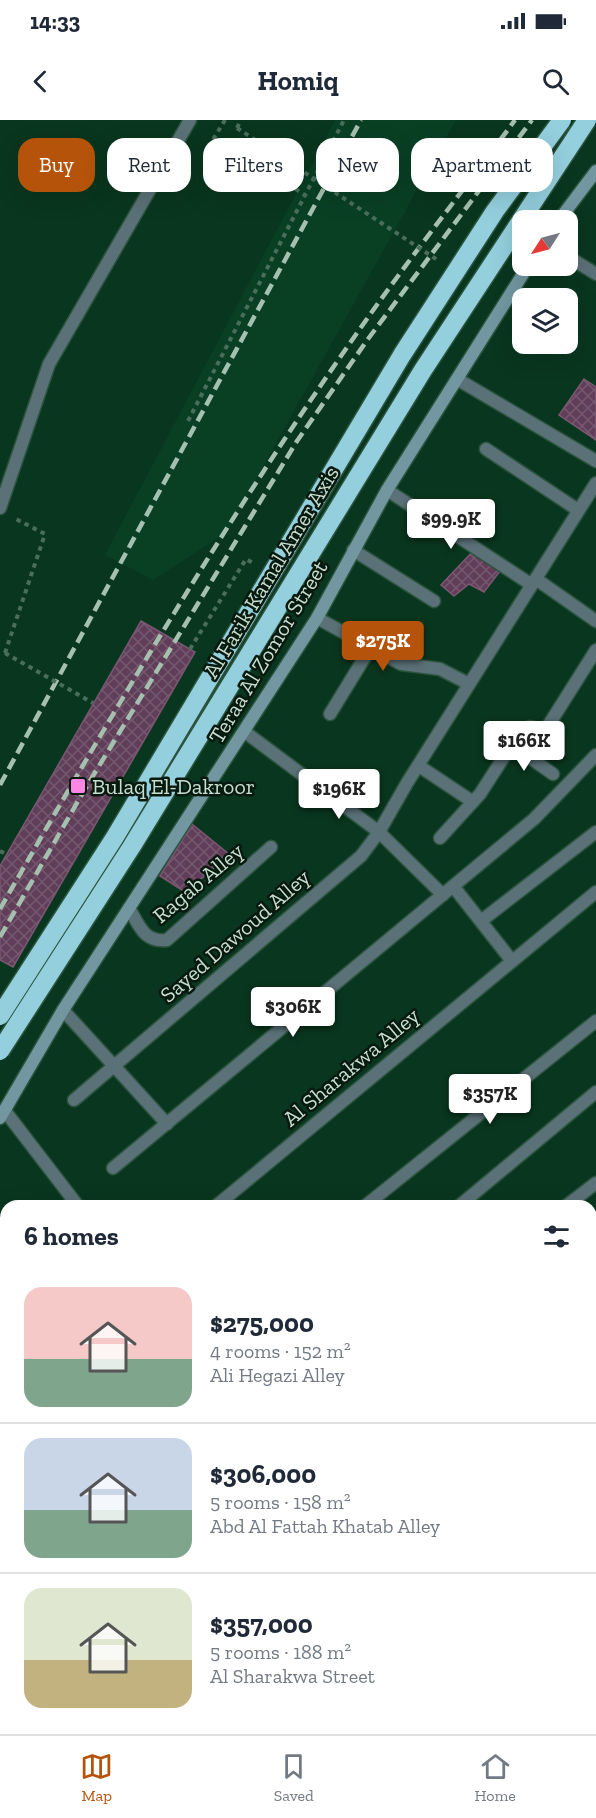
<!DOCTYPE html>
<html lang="en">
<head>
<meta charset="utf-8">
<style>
	:root { --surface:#fff; --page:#f6f6f7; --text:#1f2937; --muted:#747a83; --line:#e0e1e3; --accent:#b45309 }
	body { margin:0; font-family:"Zilla Slab",serif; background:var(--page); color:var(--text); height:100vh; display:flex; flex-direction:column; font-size:22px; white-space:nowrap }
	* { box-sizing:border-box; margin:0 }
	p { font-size:20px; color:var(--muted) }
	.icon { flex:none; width:33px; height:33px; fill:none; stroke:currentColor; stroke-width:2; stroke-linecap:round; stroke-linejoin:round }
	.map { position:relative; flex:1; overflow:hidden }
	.side { position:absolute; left:0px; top:1080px; width:597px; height:534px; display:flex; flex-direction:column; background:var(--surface); border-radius:18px 18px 0 0; box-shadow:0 6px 24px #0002 }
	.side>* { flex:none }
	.banner { position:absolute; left:18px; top:18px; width:561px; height:54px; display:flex; gap:12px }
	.needle { width:39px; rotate:234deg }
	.fabs { position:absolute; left:512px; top:90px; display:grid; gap:12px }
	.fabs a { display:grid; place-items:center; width:66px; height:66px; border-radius:12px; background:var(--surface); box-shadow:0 6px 24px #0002; font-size:30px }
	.price { position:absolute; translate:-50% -51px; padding:0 14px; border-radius:6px; background:#fff; color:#222; font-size:20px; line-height:39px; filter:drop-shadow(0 2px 3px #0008) }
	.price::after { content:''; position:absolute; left:50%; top:36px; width:18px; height:14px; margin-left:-9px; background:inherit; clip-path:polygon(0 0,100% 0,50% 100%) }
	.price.active { background:var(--accent); color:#fff }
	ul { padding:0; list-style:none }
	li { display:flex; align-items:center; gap:18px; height:150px; padding:0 24px }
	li+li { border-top:2px solid var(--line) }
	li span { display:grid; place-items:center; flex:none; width:168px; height:120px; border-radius:18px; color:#555 }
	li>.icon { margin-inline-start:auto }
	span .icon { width:72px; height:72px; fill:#fffc; stroke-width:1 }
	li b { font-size:26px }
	h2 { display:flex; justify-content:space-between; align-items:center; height:72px; padding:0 24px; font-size:26px }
	.pill { padding:0 21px; border-radius:18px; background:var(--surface); box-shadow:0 6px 24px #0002; font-size:21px; line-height:54px }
	.pill.active { background:var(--accent); color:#fff }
	.status { display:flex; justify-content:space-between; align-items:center; height:42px; padding:0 30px; background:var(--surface); direction:ltr }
	.status svg { height:16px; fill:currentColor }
	header { display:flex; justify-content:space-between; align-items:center; height:78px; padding:0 24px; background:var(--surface); font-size:27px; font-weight:700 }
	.menu { display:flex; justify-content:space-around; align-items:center; height:84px; border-top:2px solid var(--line); background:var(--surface); font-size:16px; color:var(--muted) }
	.menu a { display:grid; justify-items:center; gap:3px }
	.menu .active { color:var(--accent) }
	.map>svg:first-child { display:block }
	.built { fill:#094024 }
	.building { fill:url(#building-cross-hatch); stroke:#7c5773; stroke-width:1.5 }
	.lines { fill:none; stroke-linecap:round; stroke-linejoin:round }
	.street-casing { stroke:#2b543e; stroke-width:15 }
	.secondary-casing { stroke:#2b543e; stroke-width:15 }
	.path { stroke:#496e5a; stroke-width:4; stroke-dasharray:4.5 4.5; stroke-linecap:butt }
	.street { stroke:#5a7177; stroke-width:12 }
	.secondary { stroke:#7297a1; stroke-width:12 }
	.rail { stroke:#a5c0af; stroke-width:4.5; stroke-dasharray:12 6; stroke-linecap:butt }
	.highway-bridge-casing { stroke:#2b543e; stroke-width:21; stroke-linecap:butt }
	.path-bridge { stroke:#496e5a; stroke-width:4; stroke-dasharray:4.5 4.5; stroke-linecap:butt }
	.highway-bridge { stroke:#94cfde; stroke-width:18 }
	.poi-dot { fill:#fc86e3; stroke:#08190f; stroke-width:2 }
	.labels { text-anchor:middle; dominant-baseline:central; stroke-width:5; stroke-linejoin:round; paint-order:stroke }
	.street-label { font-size:22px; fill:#c7decf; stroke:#08190f }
	.poi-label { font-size:22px; fill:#c7decf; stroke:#08190f; text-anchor:start }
</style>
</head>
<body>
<div class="status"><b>14:33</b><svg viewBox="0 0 49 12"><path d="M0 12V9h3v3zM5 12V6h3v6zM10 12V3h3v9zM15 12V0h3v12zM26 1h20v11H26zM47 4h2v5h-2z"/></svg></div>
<header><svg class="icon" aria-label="back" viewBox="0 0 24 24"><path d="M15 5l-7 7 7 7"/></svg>Homiq<svg class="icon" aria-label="search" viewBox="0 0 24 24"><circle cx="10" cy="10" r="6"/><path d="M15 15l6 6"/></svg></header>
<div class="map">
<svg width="596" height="1614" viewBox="0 0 596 1614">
	<defs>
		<pattern id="building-cross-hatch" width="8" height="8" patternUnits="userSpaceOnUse" patternTransform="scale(1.5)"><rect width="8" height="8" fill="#603d58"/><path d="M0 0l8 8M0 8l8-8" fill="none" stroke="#75596f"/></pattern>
	</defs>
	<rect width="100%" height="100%" fill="#09361e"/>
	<path class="built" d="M335 0H456L226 413 153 460 105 435Z"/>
	<path class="building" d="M584 259 596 267V320L559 295Z
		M476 428 504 446 484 472 469 464 454 476 441 465Z
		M141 501 195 532 13 847 0 840V746Z
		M192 704 230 735 185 772 160 756Z
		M596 1535V1562L591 1555V1539Z"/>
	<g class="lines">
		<g class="street-casing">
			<path id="street" d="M567 136 596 154
				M457 259 596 341
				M486 329 578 390
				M387 370 532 465
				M0 388 49 244 190 0
				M353 430 434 481
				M536 459 596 501
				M317 498 401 544 440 549 469 564
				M330 594 371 527
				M245 612 379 712 443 775
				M512 625 553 654
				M419 646 473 682
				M440 718 480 674 520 612 530 607 543 610 548 606 596 530
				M453 766 512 841
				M129 788C139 805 144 823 167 820L271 727
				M481 801 596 712
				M63 890 167 1004
				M74 980 361 736 379 712 407 663 596 363
				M5 991 78 1086
				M113 1048 534 699 596 635
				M216 1086 596 772
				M365 1086 596 901
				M459 1086 596 972
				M566 1086 596 1063
				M0 1107 6 1113
				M591 1161 596 1157
				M0 1175 6 1181
				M591 1233 596 1229
				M0 1309 6 1314
				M0 1381 6 1376
				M591 1393 596 1389
				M0 1490 6 1485
				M591 1529 596 1525
				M189 1608 194 1614
				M21 1614 29 1608
				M96 1614 104 1608
				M308 1614 316 1608
				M484 1614 491 1608"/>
		</g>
		<g class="secondary-casing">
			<path id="secondary" d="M559 100 596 51
				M0 998 63 890 317 498 387 370 528 146"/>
		</g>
		<path class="path" d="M225 0 214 18 305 75
			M237 8 241 0
			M188 301 344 0
			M190 529 246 439 255 444
			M5 533 45 414 14 398
			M0 731 6 734"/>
		<use href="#street" class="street"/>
		<use href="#secondary" class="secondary"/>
		<path class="rail" d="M0 665 361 0
			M0 789C112 593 227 398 357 213 408 140 463 71 515 0
			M0 817 85 669 297 321 368 219 532 0"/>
		<g class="highway-bridge-casing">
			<path id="highway-bridge" d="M0 896 115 717 402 235 495 91 562 0
				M0 931 132 726 423 250 587 0"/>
		</g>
		<path class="path-bridge" d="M237 8 439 141
			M5 533 93 583"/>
		<use href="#highway-bridge" class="highway-bridge"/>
	</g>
	<rect class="poi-dot" x="70" y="658" width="16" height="16" rx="3"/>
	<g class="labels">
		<g class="street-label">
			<text transform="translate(271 452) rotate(-59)">Al Farik Kamal Amer Axis</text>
			<text transform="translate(268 532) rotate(-59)">Teraa Al Zomor Street</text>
			<text transform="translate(198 763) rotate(-40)">Ragab Alley</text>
			<text transform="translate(235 816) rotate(-41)">Sayed Dawoud Alley</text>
			<text transform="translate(351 947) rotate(-40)">Al Sharakwa Alley</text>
		</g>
		<g class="poi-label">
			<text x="92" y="666">Bulaq El-Dakroor</text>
		</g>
	</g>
</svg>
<div class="fabs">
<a><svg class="needle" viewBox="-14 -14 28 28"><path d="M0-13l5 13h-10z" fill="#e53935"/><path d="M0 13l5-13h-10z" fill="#747a83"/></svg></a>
<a><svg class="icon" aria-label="layers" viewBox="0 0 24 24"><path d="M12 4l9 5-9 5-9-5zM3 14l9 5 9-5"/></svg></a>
</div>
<b class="price" style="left:451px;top:430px">$99.9K</b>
<b class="price active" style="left:383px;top:552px">$275K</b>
<b class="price" style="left:524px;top:652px">$166K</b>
<b class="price" style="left:339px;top:700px">$196K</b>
<b class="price" style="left:293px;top:918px">$306K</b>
<b class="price" style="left:490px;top:1005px">$357K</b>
<div class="banner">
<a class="pill active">Buy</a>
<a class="pill">Rent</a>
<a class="pill">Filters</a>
<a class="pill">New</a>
<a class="pill">Apartment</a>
</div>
<section class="side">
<h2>6 homes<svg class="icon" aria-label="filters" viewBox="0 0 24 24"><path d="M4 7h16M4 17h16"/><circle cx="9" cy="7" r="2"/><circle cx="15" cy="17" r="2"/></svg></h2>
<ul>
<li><span style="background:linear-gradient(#f6c9c9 60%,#7fa58c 0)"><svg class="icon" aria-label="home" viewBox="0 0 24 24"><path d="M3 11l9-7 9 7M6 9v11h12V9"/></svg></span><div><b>$275,000</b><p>4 rooms · 152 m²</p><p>Ali Hegazi Alley</p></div></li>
<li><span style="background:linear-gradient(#c9d6e8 60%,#7fa58c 0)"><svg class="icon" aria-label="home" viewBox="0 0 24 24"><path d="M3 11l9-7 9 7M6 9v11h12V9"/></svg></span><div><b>$306,000</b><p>5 rooms · 158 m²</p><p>Abd Al Fattah Khatab Alley</p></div></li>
<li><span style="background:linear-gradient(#dfe7d0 60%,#c2b280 0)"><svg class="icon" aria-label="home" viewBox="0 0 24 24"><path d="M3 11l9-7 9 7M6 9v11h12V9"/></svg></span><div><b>$357,000</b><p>5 rooms · 188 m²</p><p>Al Sharakwa Street</p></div></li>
</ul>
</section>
</div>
<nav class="menu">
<a class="active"><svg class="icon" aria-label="map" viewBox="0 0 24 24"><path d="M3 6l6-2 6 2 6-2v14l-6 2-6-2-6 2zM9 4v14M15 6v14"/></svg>Map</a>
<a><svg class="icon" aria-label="saved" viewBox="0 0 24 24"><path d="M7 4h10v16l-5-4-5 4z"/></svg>Saved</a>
<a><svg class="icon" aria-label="home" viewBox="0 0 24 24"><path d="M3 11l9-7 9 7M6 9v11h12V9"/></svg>Home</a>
</nav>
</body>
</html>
